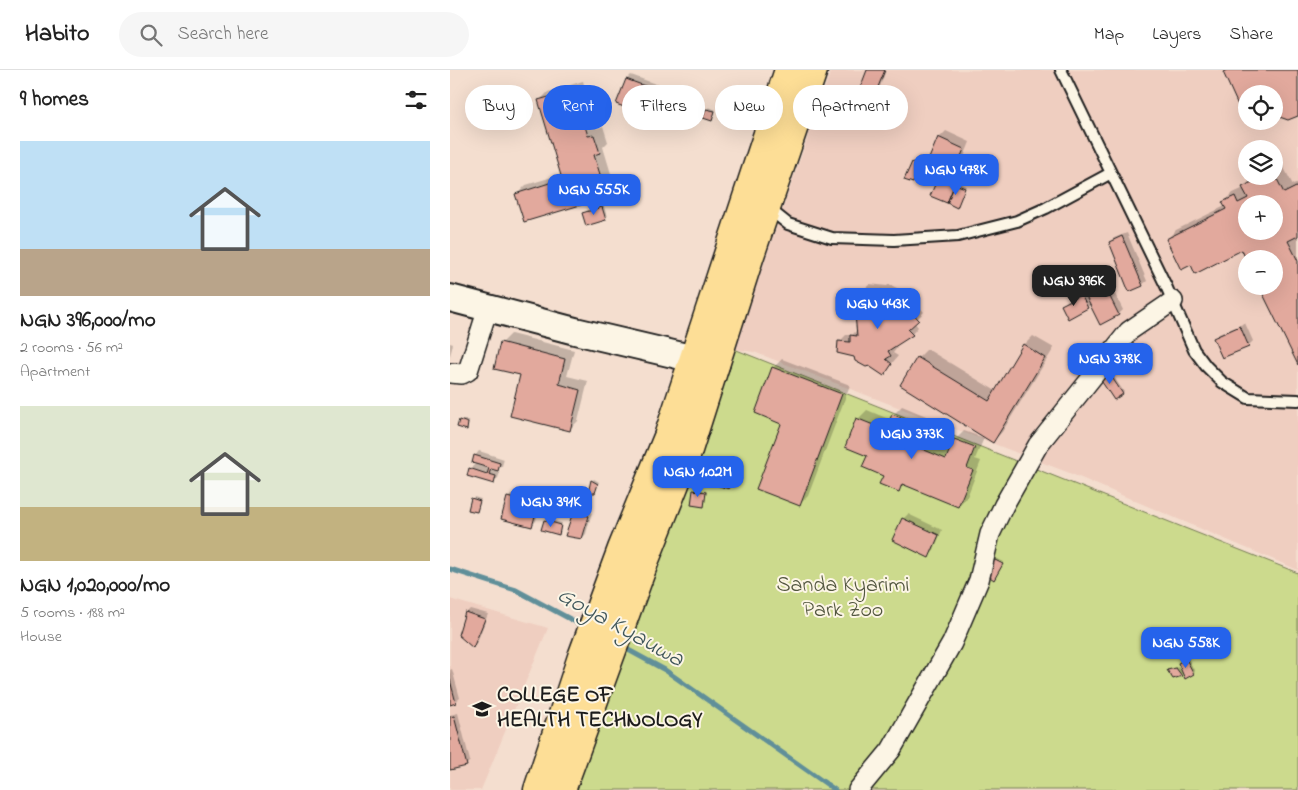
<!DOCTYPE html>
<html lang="en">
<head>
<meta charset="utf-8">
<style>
	:root { --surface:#fff; --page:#f6f6f6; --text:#222; --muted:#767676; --line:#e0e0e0; --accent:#2563eb }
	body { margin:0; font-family:"Indie Flower",sans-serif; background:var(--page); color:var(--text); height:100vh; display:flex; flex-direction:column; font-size:19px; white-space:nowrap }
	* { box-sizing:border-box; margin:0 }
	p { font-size:16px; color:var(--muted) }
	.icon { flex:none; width:28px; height:28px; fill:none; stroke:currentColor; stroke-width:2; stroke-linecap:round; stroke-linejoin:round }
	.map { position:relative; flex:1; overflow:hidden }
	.drawer { display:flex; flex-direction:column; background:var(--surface); width:450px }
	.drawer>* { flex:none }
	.banner { position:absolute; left:15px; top:15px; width:475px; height:45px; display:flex; gap:10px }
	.controls { position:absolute; left:788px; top:15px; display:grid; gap:10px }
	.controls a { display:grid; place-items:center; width:45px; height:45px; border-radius:50%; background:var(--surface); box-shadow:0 5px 20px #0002; font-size:25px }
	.price { position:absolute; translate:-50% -42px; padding:0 11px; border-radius:10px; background:var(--accent); color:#fff; font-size:16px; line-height:32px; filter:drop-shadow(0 1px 2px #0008) }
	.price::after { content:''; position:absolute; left:50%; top:30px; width:15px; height:11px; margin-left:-8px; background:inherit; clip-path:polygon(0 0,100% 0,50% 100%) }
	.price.current { background:#222; color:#fff }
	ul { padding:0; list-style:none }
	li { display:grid; align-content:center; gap:10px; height:265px; padding:0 20px }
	li span { display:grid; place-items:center; height:155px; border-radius:0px; color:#555 }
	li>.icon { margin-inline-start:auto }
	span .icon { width:90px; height:90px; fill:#fffc; stroke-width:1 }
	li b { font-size:21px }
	h2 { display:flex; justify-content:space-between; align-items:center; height:60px; padding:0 20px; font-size:21px }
	.chip { padding:0 18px; border-radius:22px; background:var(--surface); box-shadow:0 5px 20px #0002; font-size:18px; line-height:45px }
	.chip.current { background:var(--accent); color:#fff }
	header { display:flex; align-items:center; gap:30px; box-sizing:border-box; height:70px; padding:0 25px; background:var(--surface); border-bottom:1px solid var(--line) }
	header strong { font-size:24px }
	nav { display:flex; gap:28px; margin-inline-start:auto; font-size:18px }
	.search { width:350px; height:45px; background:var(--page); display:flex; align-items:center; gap:12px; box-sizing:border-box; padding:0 18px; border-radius:28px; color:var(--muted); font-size:19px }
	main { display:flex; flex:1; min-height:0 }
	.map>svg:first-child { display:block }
	.built { fill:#efcec0; fill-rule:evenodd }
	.green { fill:#ccda8d; stroke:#747b54 }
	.shadow { fill:#0003; fill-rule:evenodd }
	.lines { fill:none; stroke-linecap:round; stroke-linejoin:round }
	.stream { stroke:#608f99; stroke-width:5 }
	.building { fill:#e2a99d; stroke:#1c1c1c; fill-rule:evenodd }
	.lane-casing { stroke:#1c1c1c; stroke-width:14 }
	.street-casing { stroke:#1c1c1c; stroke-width:22 }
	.secondary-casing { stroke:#1c1c1c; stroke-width:30 }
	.primary-casing { stroke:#1c1c1c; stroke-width:31 }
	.lane { stroke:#fcf5e5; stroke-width:10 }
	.street { stroke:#fcf5e5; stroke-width:19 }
	.secondary { stroke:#fcf5e5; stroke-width:26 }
	.primary { stroke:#fdde96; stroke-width:28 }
	.labels { text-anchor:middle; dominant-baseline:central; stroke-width:4; stroke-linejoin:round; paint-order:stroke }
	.park-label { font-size:22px; fill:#51553e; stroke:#fcf5e5 }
	.poi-label { font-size:22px; font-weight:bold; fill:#1c1c1c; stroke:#fcf5e5; text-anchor:start }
	.water-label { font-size:24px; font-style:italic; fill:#3e555a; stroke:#fcf5e5 }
</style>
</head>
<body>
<header>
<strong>Habito</strong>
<div class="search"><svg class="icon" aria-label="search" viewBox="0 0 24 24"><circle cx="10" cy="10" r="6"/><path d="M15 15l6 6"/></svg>Search here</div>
<nav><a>Map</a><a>Layers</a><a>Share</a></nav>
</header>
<main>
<section class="drawer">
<h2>9 homes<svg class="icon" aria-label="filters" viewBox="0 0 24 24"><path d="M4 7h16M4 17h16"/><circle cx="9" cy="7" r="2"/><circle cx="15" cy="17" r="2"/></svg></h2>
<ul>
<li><span style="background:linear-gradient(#bfe0f5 70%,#b9a48a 0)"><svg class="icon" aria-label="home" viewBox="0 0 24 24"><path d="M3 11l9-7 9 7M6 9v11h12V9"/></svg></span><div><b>NGN 396,000/mo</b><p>2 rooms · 56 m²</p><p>Apartment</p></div></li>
<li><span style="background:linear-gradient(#dfe7d0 65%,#c2b280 0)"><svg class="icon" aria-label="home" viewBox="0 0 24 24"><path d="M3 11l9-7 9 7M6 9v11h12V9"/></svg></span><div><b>NGN 1,020,000/mo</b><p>5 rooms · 188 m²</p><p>House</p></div></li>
</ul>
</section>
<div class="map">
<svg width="848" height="720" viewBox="0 0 848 720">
	<rect width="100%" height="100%" fill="#f4decf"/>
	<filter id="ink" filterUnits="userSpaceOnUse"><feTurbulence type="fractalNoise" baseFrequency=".02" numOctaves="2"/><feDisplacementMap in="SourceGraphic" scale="10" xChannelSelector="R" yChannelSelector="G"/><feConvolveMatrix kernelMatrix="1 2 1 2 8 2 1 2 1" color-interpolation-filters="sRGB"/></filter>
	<g filter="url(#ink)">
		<path class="built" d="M381 0H848V500L617 402 304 282 284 279ZM796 24H824V51H796ZM796 79H824V106H796ZM796 134H824V161H796ZM796 189H824V216H796Z
			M0 529 98 558 31 720H0Z"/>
		<path class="green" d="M284 279 848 503V720H114Z"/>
		<path class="shadow" d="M418 0H436L425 30 435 34 429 48 425 52 401 43Z
			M181 5 222 20 214 44 209 48 177 9Z
			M133 11 147 58 153 56 158 72 153 77 165 117 156 126 67 124 76 115 112 104 89 31 98 22Z
			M259 37 266 40 262 50 257 39Z
			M496 61 520 72 510 97 514 99 508 113 516 116 508 134 500 129 497 132 488 109 480 106 477 109 470 105 463 112V93L469 86 480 91 489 68Z
			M832 94 843 115 848 113V292L811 216H824V189L792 179 742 194 717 169 726 160 775 136 774 132 783 123 794 118 802 108 807 106H824V98ZM796 134H824V161H796Z
			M154 136 157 147 155 149 133 144Z
			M677 163 697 211 692 215 660 172 664 168Z
			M658 210 673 240 669 244 651 253 641 234 637 237 613 235 617 231 636 222 640 219Z
			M420 214 437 216 439 214 462 226 461 228 474 242 464 252 468 257 462 264 445 275 447 278 443 283 448 286 433 304 406 285 390 271 396 265H402L407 260 406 233 412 227 413 220Z
			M795 253 803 271 798 276 773 287 765 268 769 264Z
			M61 264 124 280 117 306 138 311 128 351 119 360 72 304 52 273Z
			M583 266 604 278 552 362 543 371 452 314 468 288 477 279 546 321 574 275Z
			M0 273 3 274 0 286Z
			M332 289 400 315 358 426 349 435 323 298Z
			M659 300 674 322 672 324 650 306Z
			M452 336 476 346 472 355 446 345V347L471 357 468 365 502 379 505 370 514 361 534 368 525 389 531 391 517 427 508 436 455 414 448 420 419 385 396 376 408 349 417 340 441 350 443 345Z
			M12 349 20 351 16 358 10 351Z
			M29 381 54 389 52 396 46 401 50 402 48 408 43 413 20 399 26 393 25 386Z
			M273 403 283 407 279 417 271 405Z
			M144 409 149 412 146 419 142 411Z
			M246 419 257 421 255 433 254 435 244 421Z
			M63 423 91 430 86 451 82 455 58 428Z
			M24 427 31 429 26 441 23 429Z
			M128 438 142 442 136 464 132 468 124 442Z
			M458 444 492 460 483 482 478 486 453 449Z
			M97 449 112 453 108 463 95 451Z
			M546 488 554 492 546 506 544 490Z
			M20 539 38 544 27 572 23 576 16 543Z
			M738 588 745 602 743 603 729 593Z
			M728 597 733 603 723 608 719 601Z
			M2 599 10 628 5 632 0 633V600Z
			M8 643 20 691 16 695 0 699V645Z"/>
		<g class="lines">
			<path class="stream" d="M0 499 66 520 135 557
				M171 576 215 600 385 720"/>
		</g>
		<path class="building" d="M417 0H435L421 34 431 38 425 54 400 44Z
			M777 0H848V46L838 50 824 45V24H796V42L792 44 773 2Z
			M176 9 219 25 209 50 166 34Z
			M124 20 138 66 144 65 150 83 144 85 157 127 74 152 65 124 112 109 88 30Z
			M256 39 265 41 262 51 253 48Z
			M488 67 514 79 504 104 508 106 497 133 480 126 487 110 479 107 478 110 467 105 463 113 454 110 462 92 475 98Z
			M824 103 834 123 848 116V166L838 171 848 191V295L809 216H824V189L796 190 792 180 745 204 741 195 731 200 716 169 776 139 772 132 785 126 788 133 798 128 792 117 814 106H824ZM796 134H824V161H814L810 163 809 161H796Z
			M505 114 515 118 507 138 497 133Z
			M152 137 156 150 136 156 132 143Z
			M672 166 693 216 679 222 659 172Z
			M653 213 669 245 650 255 634 223Z
			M412 220 429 223 431 220 457 233 455 235 469 250 458 260 463 265 438 281 441 286 436 289 442 294 434 306 419 296 416 297 405 291 404 287 387 283 388 271 400 272V265L407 266 404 233 411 234Z
			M631 225 638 238 618 249 611 235Z
			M790 256 799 277 772 288 763 268Z
			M50 272 115 289 109 314 130 320 120 361 60 346 70 305 44 299Z
			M573 274 595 288 543 373 450 315 467 287 539 331Z
			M322 297 392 324 350 436 306 419 331 354 305 343Z
			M657 300 673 324 664 330 648 306Z
			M442 344 468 355 460 374 496 389 504 369 525 377 517 398 523 400 508 437 452 414 449 422 429 414 433 406 412 397 417 386 395 377 406 348 436 360Z
			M9 350 18 353 17 360 7 357Z
			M24 385 50 393 48 401 41 399 39 404 46 406 44 414 17 406 19 398 37 404 39 398 22 393Z
			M270 405 282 409 279 419 266 415Z
			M141 410 148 414 145 423H138Z
			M243 420 256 422 254 437 241 435Z
			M57 427 88 435 82 457 51 449Z
			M21 428 30 431 27 442 18 440Z
			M123 442 139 446 132 469 115 466Z
			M452 448 489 465 479 488 442 470Z
			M94 450 111 455 109 465 91 460Z
			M543 489 553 494 544 510 533 502Z
			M15 542 35 549 23 578 8 565Z
			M736 589 744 604 735 609 728 593Z
			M726 598 732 606 723 609 717 600Z
			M0 610 6 633 0 635Z
			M4 646 17 696 0 700V647Z"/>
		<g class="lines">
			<g class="lane-casing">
				<path id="lane" d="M611 0 716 216 744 280 756 296 772 312 798 328 848 330
					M318 138 338 154 382 168 444 170 508 166 567 151 596 138 661 103"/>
			</g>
			<g class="street-casing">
				<path id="street" d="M0 303 12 304 18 301 38 238
					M408 720 441 680 502 573 529 510 540 464 554 435 588 375 679 261 723 231"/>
			</g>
			<g class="secondary-casing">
				<path id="secondary" d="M0 228 125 261 266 294"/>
			</g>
			<g class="primary-casing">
				<path id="primary" d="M88 720 132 587 172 479 218 367 339 0
					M111 720 196 487 237 383 299 188 363 0"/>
			</g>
			<use href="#lane" class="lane"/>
			<use href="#street" class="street"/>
			<use href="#secondary" class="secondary"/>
			<use href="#primary" class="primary"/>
		</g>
	</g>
	<defs>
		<g id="school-bare" transform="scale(1.5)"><path d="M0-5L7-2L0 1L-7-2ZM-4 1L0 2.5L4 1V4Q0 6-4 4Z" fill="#1c1c1c" stroke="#fcf5e5" stroke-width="2.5" paint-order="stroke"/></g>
	</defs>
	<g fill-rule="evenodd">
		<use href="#school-bare" x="32" y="639"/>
	</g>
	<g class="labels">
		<g class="park-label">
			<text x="393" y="516">Sanda Kyarimi<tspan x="393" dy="25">Park Zoo</tspan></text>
		</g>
		<g class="poi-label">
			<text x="47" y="626">COLLEGE OF<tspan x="47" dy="25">HEALTH TECHNOLOGY</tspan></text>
		</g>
		<g class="water-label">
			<text transform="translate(170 558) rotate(29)">Goya Kyauwa</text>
		</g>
	</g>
</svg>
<div class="controls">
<a><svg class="icon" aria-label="locate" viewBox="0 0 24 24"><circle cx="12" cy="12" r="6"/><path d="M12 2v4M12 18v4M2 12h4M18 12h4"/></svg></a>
<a><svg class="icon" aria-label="layers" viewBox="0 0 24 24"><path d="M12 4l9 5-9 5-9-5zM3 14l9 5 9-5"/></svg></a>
<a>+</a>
<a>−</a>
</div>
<b class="price" style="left:506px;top:126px">NGN 478K</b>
<b class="price" style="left:144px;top:146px">NGN 555K</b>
<b class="price current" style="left:624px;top:237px">NGN 396K</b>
<b class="price" style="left:428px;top:260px">NGN 443K</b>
<b class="price" style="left:660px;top:315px">NGN 378K</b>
<b class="price" style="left:462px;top:390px">NGN 373K</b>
<b class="price" style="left:248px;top:428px">NGN 1.02M</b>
<b class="price" style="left:101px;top:458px">NGN 391K</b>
<b class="price" style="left:736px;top:599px">NGN 558K</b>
<div class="banner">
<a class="chip">Buy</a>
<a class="chip current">Rent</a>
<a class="chip">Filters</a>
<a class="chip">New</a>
<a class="chip">Apartment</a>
</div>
</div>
</main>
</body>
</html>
